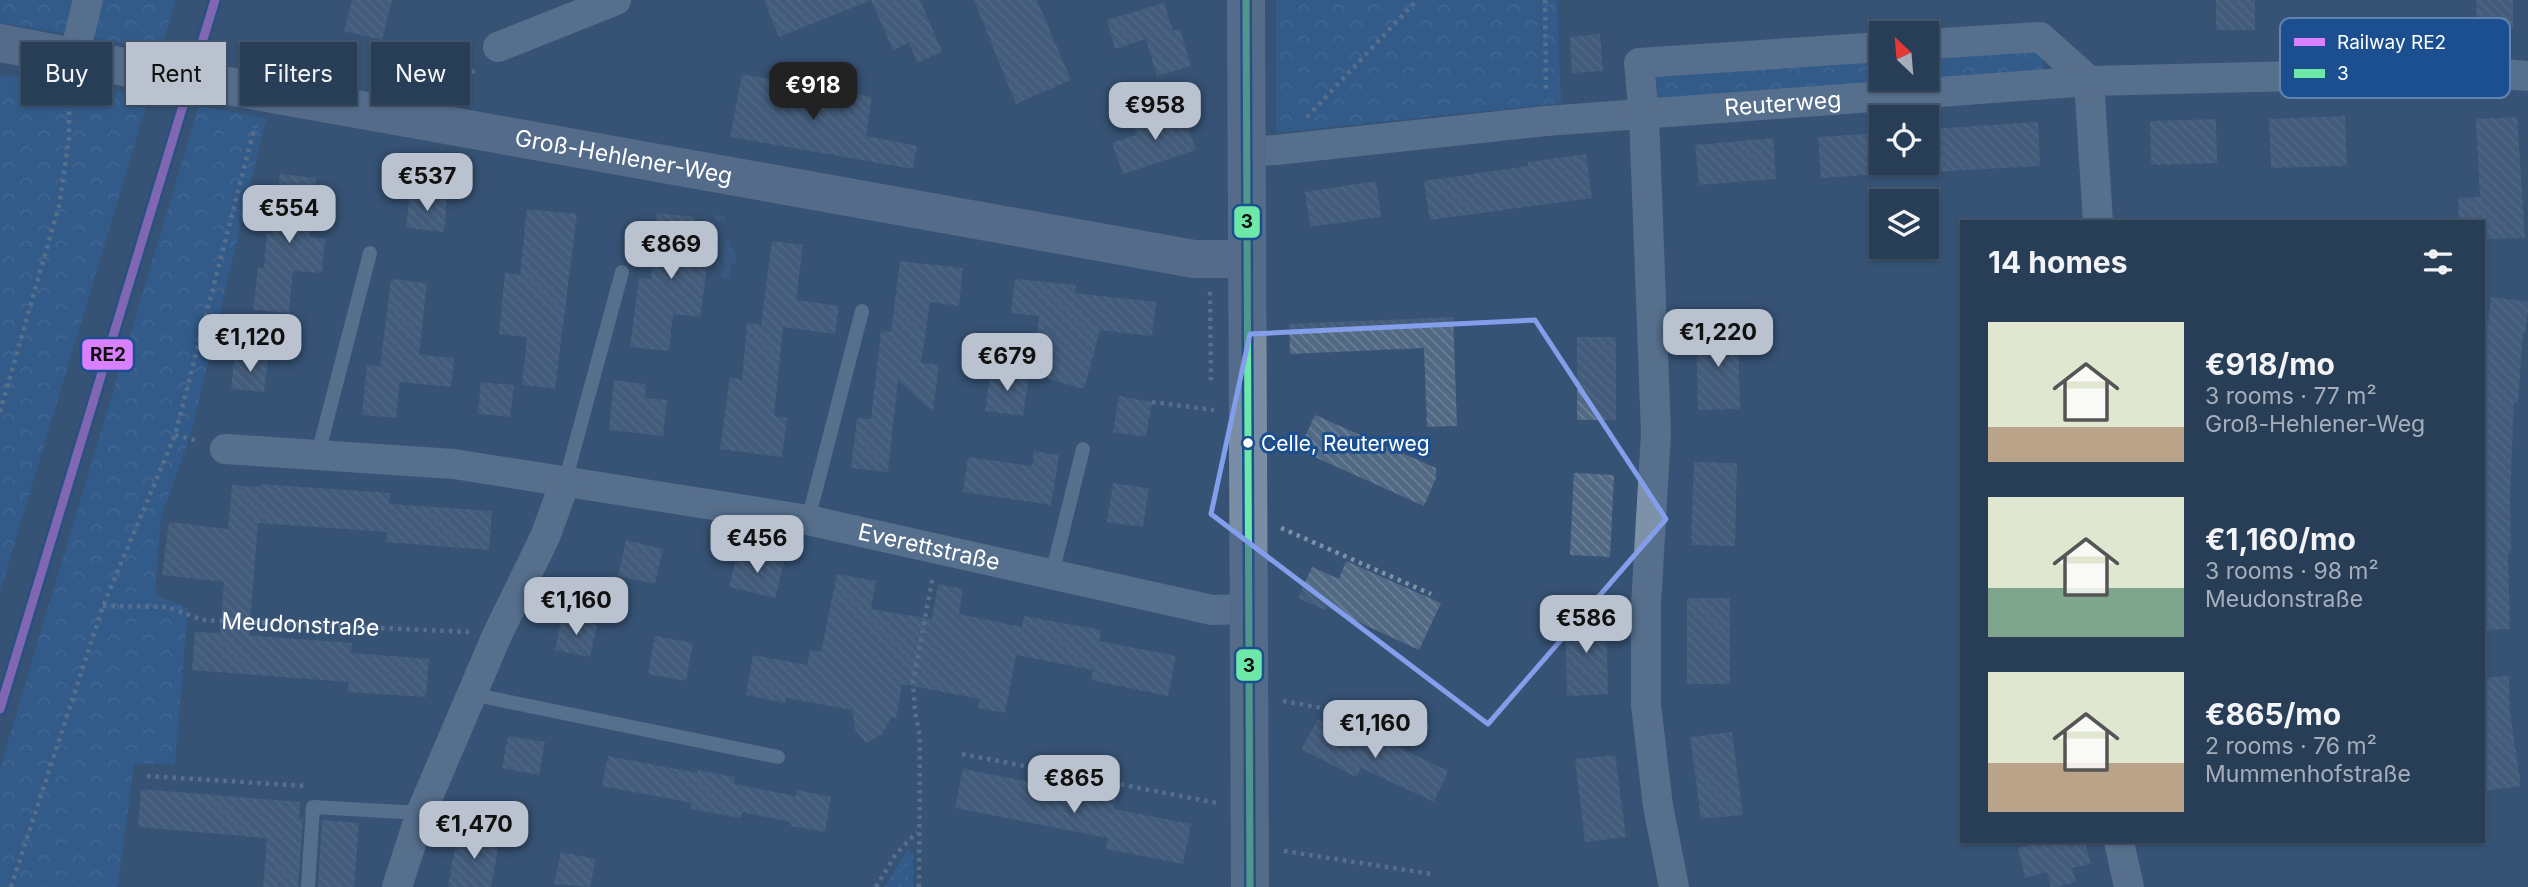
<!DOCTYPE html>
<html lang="en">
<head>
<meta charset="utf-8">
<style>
	:root { --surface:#283e57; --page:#344961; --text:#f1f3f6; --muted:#a5aeba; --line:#44576d; --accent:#b9c2ce }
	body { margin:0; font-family:Inter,sans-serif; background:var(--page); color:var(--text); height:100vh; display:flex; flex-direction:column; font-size:26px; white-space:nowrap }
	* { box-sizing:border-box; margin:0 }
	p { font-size:23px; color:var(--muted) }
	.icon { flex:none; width:38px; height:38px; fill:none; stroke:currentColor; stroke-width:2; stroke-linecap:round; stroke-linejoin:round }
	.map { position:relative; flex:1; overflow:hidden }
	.drawer { position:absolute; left:1960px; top:220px; width:525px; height:623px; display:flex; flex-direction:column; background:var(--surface); border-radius:0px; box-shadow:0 2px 5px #0004,0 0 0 2px var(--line) }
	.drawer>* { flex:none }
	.top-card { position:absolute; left:21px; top:42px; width:665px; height:63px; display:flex; gap:14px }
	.needle { width:46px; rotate:334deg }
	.controls { position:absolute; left:1869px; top:21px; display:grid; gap:14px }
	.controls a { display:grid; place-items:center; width:70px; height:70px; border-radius:0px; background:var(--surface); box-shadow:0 2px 5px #0004,0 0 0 2px var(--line); font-size:35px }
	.price { position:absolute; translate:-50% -60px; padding:0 16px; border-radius:14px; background:var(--accent); color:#111; font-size:23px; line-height:46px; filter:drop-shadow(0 2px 4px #0008) }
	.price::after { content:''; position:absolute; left:50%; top:42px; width:21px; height:16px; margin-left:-10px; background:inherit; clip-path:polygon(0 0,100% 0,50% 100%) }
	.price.selected { background:#222; color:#fff }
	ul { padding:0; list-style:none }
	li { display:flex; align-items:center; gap:21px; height:175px; padding:0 28px }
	li span { display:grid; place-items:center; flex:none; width:196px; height:140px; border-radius:0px; color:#555 }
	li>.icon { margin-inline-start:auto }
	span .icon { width:84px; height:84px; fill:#fffc; stroke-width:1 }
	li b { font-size:30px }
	h2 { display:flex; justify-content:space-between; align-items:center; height:84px; padding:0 28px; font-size:30px }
	.chip { padding:0 24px; border-radius:0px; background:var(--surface); box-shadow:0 2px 5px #0004,0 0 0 2px var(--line); font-size:24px; line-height:63px }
	.chip.selected { background:var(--accent); color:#111 }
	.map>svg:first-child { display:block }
	.grass { fill:url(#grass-dots) }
	.forest { fill:url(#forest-crowns) }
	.water { fill:#3b618d }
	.building { fill:url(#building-back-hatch) }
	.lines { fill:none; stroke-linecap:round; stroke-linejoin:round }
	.path { stroke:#7d92a8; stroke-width:4.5; stroke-dasharray:3.5 5; stroke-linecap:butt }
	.lane { stroke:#7d92a8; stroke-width:14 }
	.street { stroke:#7d92a8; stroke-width:30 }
	.secondary { stroke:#798da4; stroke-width:38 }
	.bus-1-casing { stroke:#1b4f8f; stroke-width:12 }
	.bus-1 { stroke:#6ee8a8; stroke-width:7 }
	.rail-1-casing { stroke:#1b4f8f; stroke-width:14 }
	.rail-1 { stroke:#d880ff; stroke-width:9 }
	.marked { fill:none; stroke:#839eea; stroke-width:5; stroke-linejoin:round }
	.bus-dot { fill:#fff; stroke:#1b4f8f; stroke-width:2.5 }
	.labels { text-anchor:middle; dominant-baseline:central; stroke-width:6; stroke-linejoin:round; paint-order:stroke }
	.bus-label { font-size:21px; fill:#fff; stroke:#1b4f8f; text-anchor:start }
	.street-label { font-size:23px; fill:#fff; stroke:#1b4f8f }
	.key { fill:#1b4f8f; stroke:#5f84b1; stroke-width:2 }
	.key-label { font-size:19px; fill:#fff }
	.line-badge { stroke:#1b4f8f; stroke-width:2.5 }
	.pale-badge-label { font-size:19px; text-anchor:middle; font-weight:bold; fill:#111 }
</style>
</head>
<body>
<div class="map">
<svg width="2528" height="887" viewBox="0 0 2528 887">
	<defs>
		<pattern id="grass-dots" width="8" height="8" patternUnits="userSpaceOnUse" patternTransform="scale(1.75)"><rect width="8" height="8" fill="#2f66a5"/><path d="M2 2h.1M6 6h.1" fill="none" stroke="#4e7db2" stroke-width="1.8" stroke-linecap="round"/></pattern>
		<pattern id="forest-crowns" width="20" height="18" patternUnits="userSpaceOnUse" patternTransform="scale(1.75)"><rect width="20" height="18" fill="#2f66a5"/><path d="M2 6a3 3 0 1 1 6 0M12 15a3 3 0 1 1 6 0" fill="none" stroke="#4e7db2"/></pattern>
		<pattern id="building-back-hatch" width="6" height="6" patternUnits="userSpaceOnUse" patternTransform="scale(1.75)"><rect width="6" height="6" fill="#526984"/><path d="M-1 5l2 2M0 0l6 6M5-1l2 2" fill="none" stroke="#6c8096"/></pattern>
	</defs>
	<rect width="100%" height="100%" fill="#365274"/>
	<path class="grass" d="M908 849 913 853V887H885Z"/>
	<path class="forest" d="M0 0H176L161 49 0 23Z
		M1276 0H1557L1561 103 1276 133Z
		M2043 48 2044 72 1658 99 1656 74 1881 59V79H1927V56Z
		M0 75 149 97 0 592Z
		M199 105 266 119 191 434 161 518 155 595 188 608 175 765 134 763 118 887H0V768Z"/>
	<path class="water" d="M715 214 724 216C726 223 729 241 731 245 735 252 737 254 736 262L731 266 729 278 723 279 720 274 725 269 723 250C728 239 732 234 724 222L714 220Z"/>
	<path class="building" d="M352 0H392L382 40 344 31Z
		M764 0H869V1L779 37Z
		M871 0H920L942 52 917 63 909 43 893 50Z
		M974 0H1037L1071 80 1016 104Z
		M2216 0H2255V30H2216Z
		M2476 0H2513V28L2477 29Z
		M1164 3 1173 31 1180 29 1191 66 1157 76 1146 39 1115 49 1107 20Z
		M1600 34 1603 71 1572 73 1570 37Z
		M742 74 872 97 866 136 917 146 913 169 730 137Z
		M1182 109 1196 150 1123 174 1112 143 1136 135 1133 125Z
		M2345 116 2347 166 2271 168 2269 119Z
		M2517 117 2525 238 2486 239 2483 222H2459L2458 198 2480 197 2476 119Z
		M2216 119 2217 163 2151 165 2150 121Z
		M2038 122 2040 166 1931 172 1929 129Z
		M1881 133V174L1821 178 1818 137Z
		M1773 138 1776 179 1699 185 1695 145Z
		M1586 154 1592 198 1430 220 1424 181 1528 166V162Z
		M280 174 316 178 310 237 325 239 322 273 293 271 289 313 253 310 258 267 264 268 267 233 273 234Z
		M1376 181 1381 217 1310 227 1305 192Z
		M410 193 447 197 444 232 406 228Z
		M527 209 577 214 555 389 522 385 527 337 499 334 505 273 520 275Z
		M657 213 695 217 693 230 712 232 700 317 673 314 669 351 630 347 639 278 651 279Z
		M772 241 803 245 796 300 839 306 835 334 783 327 774 416 787 418 782 457 720 449 730 377 742 380 747 323 761 325Z
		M900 261 963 268 959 306 930 302 921 363 939 365 933 412 898 380 888 472 851 468 857 418 871 419 881 331 891 332Z
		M391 279 427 283 419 355 454 358 451 387 400 382 396 418 362 415 367 365 380 367Z
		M1015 279 1076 285 1075 293 1156 302 1152 336 1100 330 1084 389 1032 374 1039 316 1011 313Z
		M2491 297 2528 302V309L2525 332H2523L2518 403 2514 402 2510 497 2511 553H2508L2510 629 2483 630V357Z
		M1453 317 1457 426 1427 427 1424 348 1290 354 1289 324Z
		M1738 328 1740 409 1698 410 1696 330Z
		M1577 337H1616V420H1577Z
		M235 355 268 358 264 392 231 389Z
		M991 370 1029 375 1023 416 985 411Z
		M614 380 646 384 645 398 667 400 663 436 609 430Z
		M481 382 514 385 510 417 478 414Z
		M1119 396 1152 402 1146 437 1113 432Z
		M1315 415 1436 468V478L1424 506 1299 450Z
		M1034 451 1059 455 1051 505 963 492 968 457 1032 466Z
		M1694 462 1737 463 1735 546 1691 545Z
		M1574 473 1614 475 1610 557 1570 555Z
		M1113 483 1149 488 1143 527 1107 522Z
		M261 484 390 493 389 504 492 511 489 550 386 542 387 532 258 523 249 635 352 643 351 653 429 659 426 697 348 692 349 682 192 670 195 632 220 633 224 582 162 575 169 522 228 529 232 485 260 487Z
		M626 540 663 549 655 584 618 576Z
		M738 552 784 562 775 598 729 587Z
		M1346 561 1441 603 1419 650 1326 607 1325 610 1298 598 1312 567 1339 579Z
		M837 574 876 581 871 609 932 619 938 584 963 589 959 614 1022 627 1024 616 1101 630 1099 641 1176 656 1168 696 1091 680 1093 670 1016 655 1005 713 978 708 980 699 902 684 896 718 891 717 882 734 866 743 855 729 852 710 786 698 785 703 746 695 753 655 807 665 810 650 821 652Z
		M1687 598H1730V684H1687Z
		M1606 614 1608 694 1567 696 1565 615Z
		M562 617 597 625 590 657 555 650Z
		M655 636 693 643 686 681 648 674Z
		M2509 676 2510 712 2521 786 2483 791V678Z
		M1318 719 1372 747 1377 737 1448 771 1434 802 1361 768 1356 777 1301 749Z
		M1732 732 1743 815 1701 819 1690 737Z
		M508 736 545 742 539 775 502 768Z
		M1615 755 1626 837 1585 842 1575 759Z
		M608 756 697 773 698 770 735 777 734 784 796 796 797 790 831 797 825 832 791 826V822L742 812 741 818 690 809 692 803 602 786Z
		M963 769 1116 799 1114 809 1191 824 1183 864 1106 849 1108 838 955 808Z
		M141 789 300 802 299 818H303L298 887H263L267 838 138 827Z
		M322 820 359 823 354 887H318Z
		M458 831 500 839 491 887H448Z
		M2043 842H2085L2091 864 2072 868 2076 882 2058 887H2051L2047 872 2025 878 2018 848Z
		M561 852 596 859 590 887 554 884Z"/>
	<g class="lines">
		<g class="path">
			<path d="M1545 0 1546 92"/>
			<path d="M432 88 479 69"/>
			<path d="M1307 117 1417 0"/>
			<path d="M1210 292 1211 381"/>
			<path d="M1152 402 1214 410"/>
			<path d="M0 412 59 206 69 138V89"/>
			<path d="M175 435 198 441"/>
			<path d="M1281 528 1431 594"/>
			<path id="s1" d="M103 606 168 607 202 620 469 632"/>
			<path d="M1283 701 1433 728"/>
			<path d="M962 754 1217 803"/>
			<path d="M147 776 306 786"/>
			<path d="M1284 851 1432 874"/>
			<path d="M11 887 103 606 175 435 255 126"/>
			<path d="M876 887 896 854 917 832"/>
			<path d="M919 887 920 736 915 712 913 683 933 575"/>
		</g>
		<path class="lane" d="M318 454 370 253
			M565 482 622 272
			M808 520 862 311
			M1052 574 1083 449
			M471 694 778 757
			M308 887 313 807 421 813"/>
		<g class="street">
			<path d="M1927 44 2040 37 2089 81 2098 222"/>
			<path d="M498 47 616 0"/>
			<path d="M74 57 88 0"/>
			<path id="s2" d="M1246 151 1276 150 1546 121 2089 81 2474 72 2528 76"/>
			<path id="s3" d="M225 449 454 464 808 520 1212 610 1248 609"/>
			<path d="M2119 842 2129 887"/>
			<path d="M397 887 421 813 498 633 545 537 565 482"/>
			<path d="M1674 887 1658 806 1646 705V605L1656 433 1644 115 1639 63 1881 47"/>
		</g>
		<g class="secondary">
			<path d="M1246 0 1250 887"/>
			<path id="s4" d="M0 43 150 72 1194 259H1247"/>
		</g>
		<g class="bus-1-casing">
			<path id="bus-1" d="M1246 0 1250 887"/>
		</g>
		<use href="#bus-1" class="bus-1"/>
		<g class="rail-1-casing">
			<path id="rail-1" d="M0 709 215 0"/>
		</g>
		<use href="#rail-1" class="rail-1"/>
	</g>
	<path d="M0 0H2528V887H0ZM1535 320 1666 519 1488 724 1211 514 1250 334Z" fill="#365274" fill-opacity=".55" fill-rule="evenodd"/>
	<path class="marked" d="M1535 320 1666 519 1488 724 1211 514 1250 334Z"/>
	<circle class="bus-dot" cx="1248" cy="443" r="6"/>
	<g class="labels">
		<g class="bus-label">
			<text x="1261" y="443">Celle, Reuterweg</text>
		</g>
		<g class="street-label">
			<text stroke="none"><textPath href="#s2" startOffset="539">Reuterweg</textPath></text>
			<text stroke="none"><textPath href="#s4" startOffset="634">Groß-Hehlener-Weg</textPath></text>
			<text stroke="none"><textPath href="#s3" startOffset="712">Everettstraße</textPath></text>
			<text stroke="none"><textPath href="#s1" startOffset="200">Meudonstraße</textPath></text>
		</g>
	</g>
	<rect x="2280" y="18" width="230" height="80" rx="10" class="key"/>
	<rect x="2294" y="38" width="31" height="8" fill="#d880ff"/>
	<rect x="2294" y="69" width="31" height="9" fill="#6ee8a8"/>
	<g class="key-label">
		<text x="2337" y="49">Railway RE2</text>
		<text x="2337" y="80">3</text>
	</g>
	<g class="line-badge">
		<rect x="1233" y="205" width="28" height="34" rx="7" fill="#6ee8a8"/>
		<rect x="81" y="338" width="53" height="33" rx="7" fill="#d880ff"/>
		<rect x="1235" y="648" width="28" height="34" rx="7" fill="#6ee8a8"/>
	</g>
	<g class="pale-badge-label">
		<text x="1247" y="228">3</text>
		<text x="108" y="361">RE2</text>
		<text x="1249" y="672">3</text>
	</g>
</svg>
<div class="controls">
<a><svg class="needle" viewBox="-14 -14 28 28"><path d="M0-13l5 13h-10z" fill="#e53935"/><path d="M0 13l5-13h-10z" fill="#a5aeba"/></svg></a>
<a><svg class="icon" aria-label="locate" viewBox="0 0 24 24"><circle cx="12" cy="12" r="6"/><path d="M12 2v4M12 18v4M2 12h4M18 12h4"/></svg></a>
<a><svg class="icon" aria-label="layers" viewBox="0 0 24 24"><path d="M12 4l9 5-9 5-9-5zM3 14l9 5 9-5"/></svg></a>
</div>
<b class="price selected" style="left:813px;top:122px">€918</b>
<b class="price" style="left:1155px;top:142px">€958</b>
<b class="price" style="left:427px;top:213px">€537</b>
<b class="price" style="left:289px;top:245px">€554</b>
<b class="price" style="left:671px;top:281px">€869</b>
<b class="price" style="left:1718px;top:369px">€1,220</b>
<b class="price" style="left:250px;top:374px">€1,120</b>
<b class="price" style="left:1007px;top:393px">€679</b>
<b class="price" style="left:757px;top:575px">€456</b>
<b class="price" style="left:576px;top:637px">€1,160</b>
<b class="price" style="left:1586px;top:655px">€586</b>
<b class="price" style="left:1375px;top:760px">€1,160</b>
<b class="price" style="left:1074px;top:815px">€865</b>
<b class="price" style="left:474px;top:861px">€1,470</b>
<div class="top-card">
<a class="chip">Buy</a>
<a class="chip selected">Rent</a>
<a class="chip">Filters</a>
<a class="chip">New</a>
</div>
<section class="drawer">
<h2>14 homes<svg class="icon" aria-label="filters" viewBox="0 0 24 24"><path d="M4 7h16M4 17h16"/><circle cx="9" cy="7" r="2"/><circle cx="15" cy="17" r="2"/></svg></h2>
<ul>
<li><span style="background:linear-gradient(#dfe7d0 75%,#b9a48a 0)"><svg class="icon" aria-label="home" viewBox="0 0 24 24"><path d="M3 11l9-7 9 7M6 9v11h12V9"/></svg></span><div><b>€918/mo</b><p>3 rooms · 77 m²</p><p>Groß-Hehlener-Weg</p></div></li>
<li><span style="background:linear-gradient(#dfe7d0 65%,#7fa58c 0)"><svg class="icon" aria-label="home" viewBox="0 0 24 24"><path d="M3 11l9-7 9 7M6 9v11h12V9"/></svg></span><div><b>€1,160/mo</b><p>3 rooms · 98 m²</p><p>Meudonstraße</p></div></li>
<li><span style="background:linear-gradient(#dfe7d0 65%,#b9a48a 0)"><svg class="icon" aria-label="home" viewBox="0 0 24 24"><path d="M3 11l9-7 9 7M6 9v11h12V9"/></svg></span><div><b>€865/mo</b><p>2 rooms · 76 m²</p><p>Mummenhofstraße</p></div></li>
</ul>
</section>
</div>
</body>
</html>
